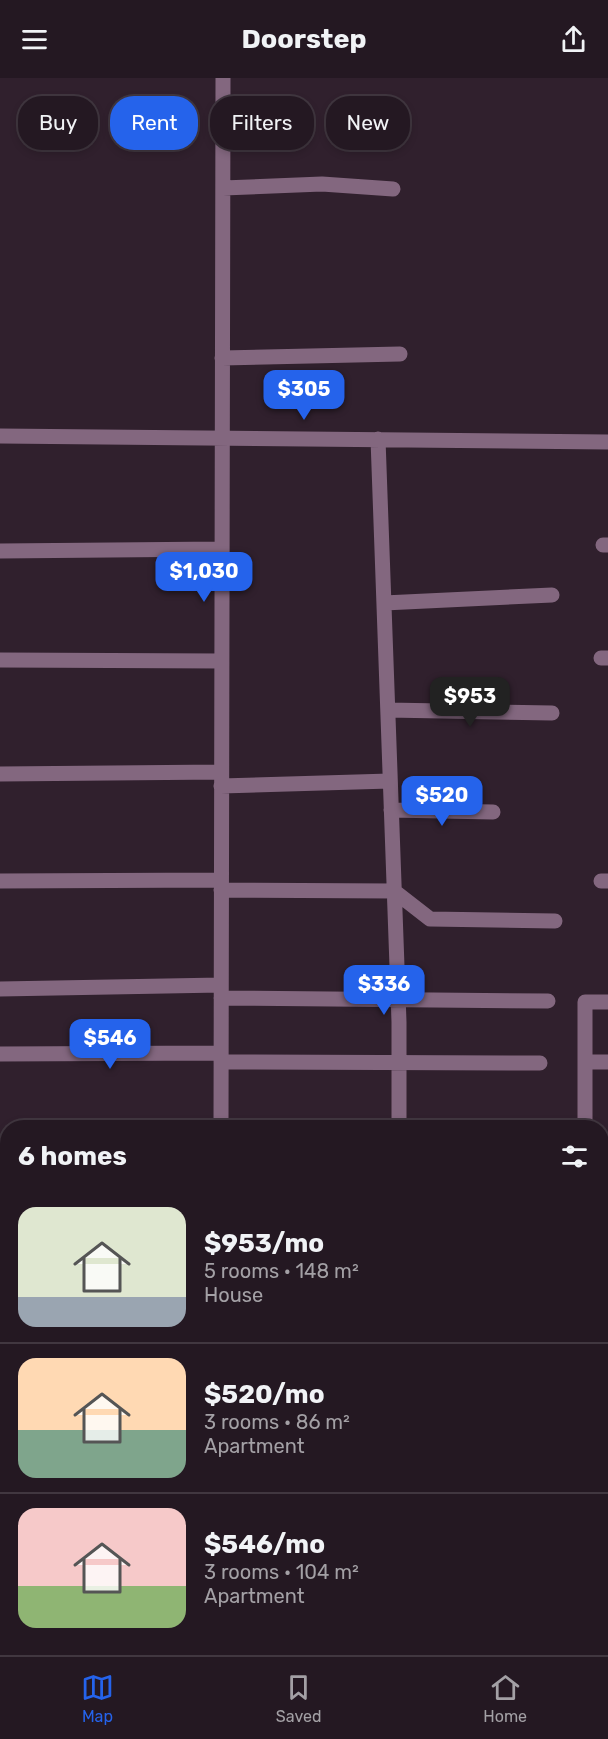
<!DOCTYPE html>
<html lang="en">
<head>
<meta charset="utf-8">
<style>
	:root { --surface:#241822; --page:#2c212a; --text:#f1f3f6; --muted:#a3a0a5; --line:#413740; --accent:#2563eb }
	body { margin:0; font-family:Rubik,sans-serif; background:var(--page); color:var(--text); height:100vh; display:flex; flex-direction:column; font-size:22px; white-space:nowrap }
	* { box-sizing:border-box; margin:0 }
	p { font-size:20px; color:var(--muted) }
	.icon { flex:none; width:33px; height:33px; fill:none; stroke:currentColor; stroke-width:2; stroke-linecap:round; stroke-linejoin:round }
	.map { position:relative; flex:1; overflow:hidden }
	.drawer { position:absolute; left:0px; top:1042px; width:609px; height:536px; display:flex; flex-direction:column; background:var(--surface); border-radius:24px 24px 0 0; box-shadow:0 3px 9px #0003,0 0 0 2px var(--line) }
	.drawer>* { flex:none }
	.top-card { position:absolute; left:18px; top:18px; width:573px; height:54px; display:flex; gap:12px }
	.price { position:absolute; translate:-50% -51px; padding:0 14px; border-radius:12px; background:var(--accent); color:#fff; font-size:20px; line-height:39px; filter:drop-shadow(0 2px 3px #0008) }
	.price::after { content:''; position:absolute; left:50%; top:36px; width:18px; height:14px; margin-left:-9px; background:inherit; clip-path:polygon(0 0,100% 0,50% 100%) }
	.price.on { background:#222; color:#fff }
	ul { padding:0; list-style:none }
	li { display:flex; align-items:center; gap:18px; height:150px; padding:0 18px }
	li+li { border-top:2px solid var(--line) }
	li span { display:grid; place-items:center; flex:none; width:168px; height:120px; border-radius:18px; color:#555 }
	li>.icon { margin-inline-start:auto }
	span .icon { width:72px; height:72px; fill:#fffc; stroke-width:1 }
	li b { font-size:26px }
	h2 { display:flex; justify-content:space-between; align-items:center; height:72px; padding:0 18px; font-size:26px }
	.chip { padding:0 21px; border-radius:24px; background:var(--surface); box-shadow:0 3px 9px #0003,0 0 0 2px var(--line); font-size:21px; line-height:54px }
	.chip.on { background:var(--accent); color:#fff }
	header { display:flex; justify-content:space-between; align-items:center; height:78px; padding:0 18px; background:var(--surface); font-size:27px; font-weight:700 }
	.tabs { display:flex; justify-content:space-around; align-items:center; height:84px; border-top:2px solid var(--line); background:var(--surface); font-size:16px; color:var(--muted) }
	.tabs a { display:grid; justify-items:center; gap:3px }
	.tabs .on { color:var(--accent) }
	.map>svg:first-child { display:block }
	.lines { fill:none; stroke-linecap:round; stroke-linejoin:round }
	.minor { stroke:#83677f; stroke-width:15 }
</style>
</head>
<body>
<header><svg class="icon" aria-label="menu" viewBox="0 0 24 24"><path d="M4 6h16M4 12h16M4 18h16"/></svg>Doorstep<svg class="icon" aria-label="share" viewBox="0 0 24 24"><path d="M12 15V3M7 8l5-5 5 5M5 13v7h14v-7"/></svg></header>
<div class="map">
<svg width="608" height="1577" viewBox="0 0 608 1577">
	<rect width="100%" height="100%" fill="#30202d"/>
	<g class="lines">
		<path class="minor" d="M223 110 322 106 393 111
			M222 280 400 276
			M0 358 608 364
			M378 361 399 944V1050
			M603 467H608
			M0 473 221 471
			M384 525 552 517
			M601 580H608
			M0 582 221 583
			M388 632 552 635
			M0 696 221 694
			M221 708 390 703
			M391 732 493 734
			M0 803 221 802
			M601 803H608
			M221 812 394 813 430 841 555 843
			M0 911 221 907
			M221 920 548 923
			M0 976 221 975
			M221 984 540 985
			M585 984H608
			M221 1050 223 0
			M585 1050V924H608
			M0 1081H8
			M602 1090H608
			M602 1192H608
			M602 1306H608
			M602 1411H608
			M602 1470H608
			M602 1534H608
			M0 1538H8
			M403 1570V1577
			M576 1570V1577
			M221 1577V1570"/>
	</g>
</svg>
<b class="price" style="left:304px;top:343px">$305</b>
<b class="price" style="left:204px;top:525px">$1,030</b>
<b class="price on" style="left:470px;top:650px">$953</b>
<b class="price" style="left:442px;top:749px">$520</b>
<b class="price" style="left:384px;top:938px">$336</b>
<b class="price" style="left:110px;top:992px">$546</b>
<div class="top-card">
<a class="chip">Buy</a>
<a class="chip on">Rent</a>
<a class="chip">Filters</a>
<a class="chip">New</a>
</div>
<section class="drawer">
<h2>6 homes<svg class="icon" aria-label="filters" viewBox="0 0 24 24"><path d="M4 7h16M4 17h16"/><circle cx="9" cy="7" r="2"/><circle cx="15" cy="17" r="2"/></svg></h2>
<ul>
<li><span style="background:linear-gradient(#dfe7d0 75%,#9aa5b1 0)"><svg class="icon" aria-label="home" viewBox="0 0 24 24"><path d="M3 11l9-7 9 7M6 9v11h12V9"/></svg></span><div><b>$953/mo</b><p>5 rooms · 148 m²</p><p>House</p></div></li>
<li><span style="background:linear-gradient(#ffd9b3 60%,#7fa58c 0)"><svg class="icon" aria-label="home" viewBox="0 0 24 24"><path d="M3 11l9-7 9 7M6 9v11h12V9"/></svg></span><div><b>$520/mo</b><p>3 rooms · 86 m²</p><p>Apartment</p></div></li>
<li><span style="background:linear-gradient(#f6c9c9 65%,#8fb573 0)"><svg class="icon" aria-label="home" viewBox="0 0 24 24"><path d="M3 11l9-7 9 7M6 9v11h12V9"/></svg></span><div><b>$546/mo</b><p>3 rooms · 104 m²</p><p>Apartment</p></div></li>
</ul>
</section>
</div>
<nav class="tabs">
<a class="on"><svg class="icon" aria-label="map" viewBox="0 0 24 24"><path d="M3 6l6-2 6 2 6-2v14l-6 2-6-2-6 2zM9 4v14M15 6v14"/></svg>Map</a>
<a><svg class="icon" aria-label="saved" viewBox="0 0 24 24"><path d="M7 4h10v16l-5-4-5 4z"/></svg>Saved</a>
<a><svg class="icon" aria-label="home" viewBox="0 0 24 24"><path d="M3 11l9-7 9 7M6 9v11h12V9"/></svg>Home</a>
</nav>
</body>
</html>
